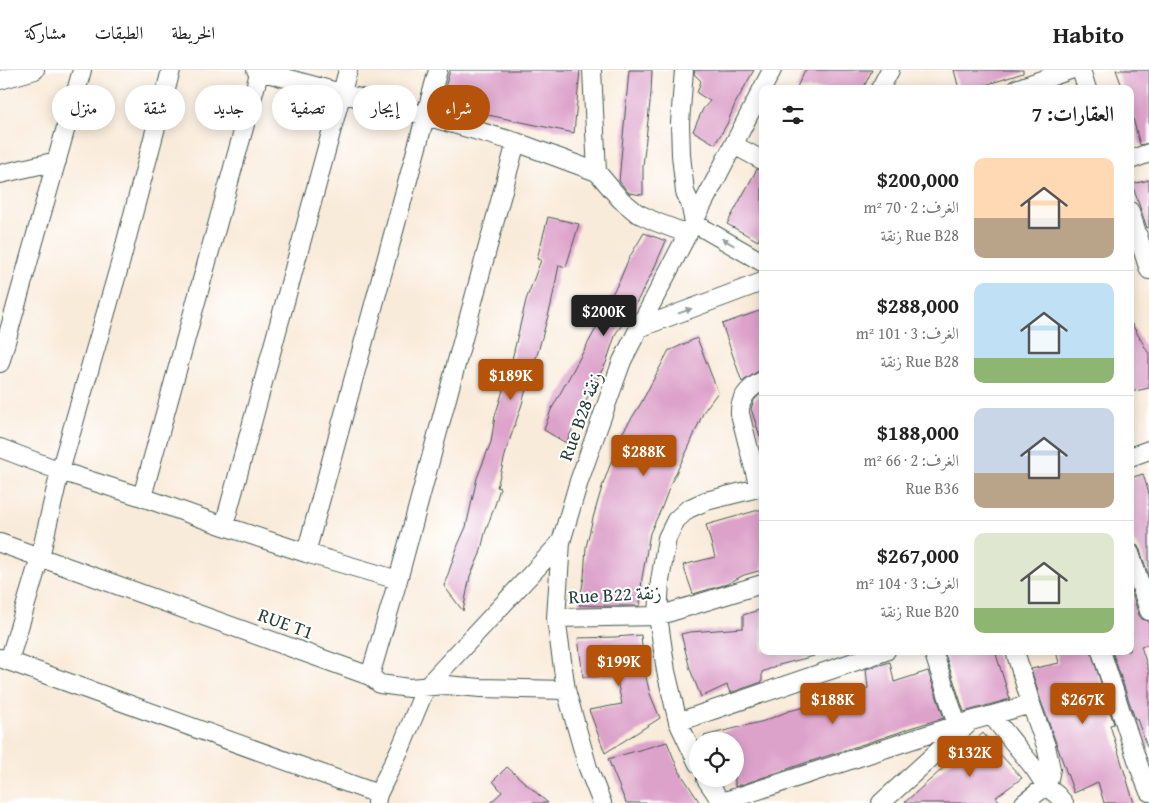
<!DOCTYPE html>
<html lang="ar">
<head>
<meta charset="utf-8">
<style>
	:root { --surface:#fff; --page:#f6f6f6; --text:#222; --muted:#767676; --line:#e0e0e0; --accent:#b45309 }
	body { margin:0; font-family:"Gentium Book Plus",Amiri,serif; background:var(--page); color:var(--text); direction:rtl; height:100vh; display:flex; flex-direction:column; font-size:19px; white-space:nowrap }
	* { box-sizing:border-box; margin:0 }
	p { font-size:16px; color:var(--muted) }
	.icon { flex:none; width:28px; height:28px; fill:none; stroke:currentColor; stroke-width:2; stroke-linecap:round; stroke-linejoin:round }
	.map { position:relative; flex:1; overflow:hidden; direction:ltr }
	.side { position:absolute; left:759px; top:15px; width:375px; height:570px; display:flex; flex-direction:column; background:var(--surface); border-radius:10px; box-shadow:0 2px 12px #0003; direction:rtl }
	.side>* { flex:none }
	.hud { position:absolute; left:15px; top:15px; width:475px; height:45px; direction:rtl; display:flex; gap:10px }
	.controls { position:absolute; left:689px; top:662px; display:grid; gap:10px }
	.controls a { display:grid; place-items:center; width:55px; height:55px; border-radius:50%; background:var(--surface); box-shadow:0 2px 12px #0003; font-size:25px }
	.price { position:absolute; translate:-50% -42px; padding:0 11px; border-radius:5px; background:var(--accent); color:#fff; font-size:16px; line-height:32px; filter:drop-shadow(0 1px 2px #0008) }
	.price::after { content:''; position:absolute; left:50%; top:30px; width:15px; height:11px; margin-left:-8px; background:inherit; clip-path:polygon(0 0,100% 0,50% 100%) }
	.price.on { background:#222; color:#fff }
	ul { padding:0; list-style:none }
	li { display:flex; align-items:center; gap:15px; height:125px; padding:0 20px }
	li+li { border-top:1px solid var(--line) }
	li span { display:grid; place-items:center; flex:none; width:140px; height:100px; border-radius:10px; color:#555 }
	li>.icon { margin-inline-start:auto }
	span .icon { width:60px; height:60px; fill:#fffc; stroke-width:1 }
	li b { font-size:21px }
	h2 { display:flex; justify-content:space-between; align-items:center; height:60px; padding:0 20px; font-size:21px }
	.tag { padding:0 18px; border-radius:22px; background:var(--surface); box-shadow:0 2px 12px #0003; font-size:18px; line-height:45px }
	.tag.on { background:var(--accent); color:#fff }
	header { display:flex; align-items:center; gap:30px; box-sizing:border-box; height:70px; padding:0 25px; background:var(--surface); border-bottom:1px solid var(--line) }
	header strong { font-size:24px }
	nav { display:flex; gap:28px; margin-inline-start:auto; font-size:18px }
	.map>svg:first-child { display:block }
	.building { fill:#dda2ca }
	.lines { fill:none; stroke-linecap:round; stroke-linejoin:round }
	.minor-casing { stroke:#40574d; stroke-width:20 }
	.minor { stroke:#fff; stroke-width:18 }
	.oneway { fill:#8f9e9a }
	.labels { text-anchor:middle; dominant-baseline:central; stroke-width:4; stroke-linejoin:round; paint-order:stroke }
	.street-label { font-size:19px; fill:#1f3d34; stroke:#fff }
</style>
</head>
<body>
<header>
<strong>Habito</strong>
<nav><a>الخريطة</a><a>الطبقات</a><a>مشاركة</a></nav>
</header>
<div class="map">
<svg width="1149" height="733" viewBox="0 0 1149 733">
	<rect width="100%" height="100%" fill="#fff"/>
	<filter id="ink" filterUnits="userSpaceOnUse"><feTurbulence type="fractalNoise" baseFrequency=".02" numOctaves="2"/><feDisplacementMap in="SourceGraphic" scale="10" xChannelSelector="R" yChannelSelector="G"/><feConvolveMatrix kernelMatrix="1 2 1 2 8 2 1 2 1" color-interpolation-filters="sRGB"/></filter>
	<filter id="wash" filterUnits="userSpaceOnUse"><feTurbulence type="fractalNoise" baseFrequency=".0096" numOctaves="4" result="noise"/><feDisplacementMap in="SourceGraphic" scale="20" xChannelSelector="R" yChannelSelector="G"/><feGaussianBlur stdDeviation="1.12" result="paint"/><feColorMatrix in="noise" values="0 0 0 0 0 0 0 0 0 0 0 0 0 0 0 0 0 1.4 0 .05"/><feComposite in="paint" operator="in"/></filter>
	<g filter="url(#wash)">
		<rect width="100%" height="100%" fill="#f9ebda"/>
		<g id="blocks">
			<path class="building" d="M450 0H580L574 63 440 35Z
				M629 0H652L651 23 643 96V125L629 123 619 111Z
				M695 0H754L735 34 727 54 715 74 693 61 703 39 710 31 697 23 701 11 694 4Z
				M805 0H872L863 19H796Z
				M954 0H1023V3L973 19H959Z
				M1116 0H1149V73L1140 75 1130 37V19H1123Z
				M757 99 762 101V161L758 171 727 154Z
				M1149 110V158H1147L1132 114Z
				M548 147 579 154 566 197 559 195 551 235 538 282 530 305 522 334 507 378 497 417 500 418 496 432 485 463 480 484 470 506 463 541 444 516 458 475 466 457 477 408 491 372 495 346 510 298 526 230 541 190 537 189Z
				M644 163 666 171 652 203 632 241 616 263 606 293 586 330 566 373 544 360 551 340 598 255 608 231 619 212 629 188Z
				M762 240V300L757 302 742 312 722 254Z
				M1130 251 1149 284V318L1130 322Z
				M697 268 718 322 704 341 688 379 671 413 662 437 650 463 642 508 640 536H607L579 535 584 507 586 477 593 448 602 417 621 365 640 335 669 280H671Z
				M762 323V366H760L751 339 754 330Z
				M1143 404 1149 424V507L1140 480 1137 475 1134 473 1130 461V408Z
				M762 439V500L744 505 727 514 693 524 683 495 715 487 706 455Z
				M1130 517 1139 545 1142 549 1149 551V574L1141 576 1149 602V677H1147L1137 649H1135L1112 581H1130Z
				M762 539V581H813L814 586 779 595 762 602V612L730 623 727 615 701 627 690 599 681 564 690 562 743 558V545Z
				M641 565 644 599 650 624 660 648 605 683 589 640 622 634 616 606 583 607 578 568 615 567Z
				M944 581H995L1010 629 964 642Z
				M1056 581H1091L1114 654 1110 655 1134 733H1104L1098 712 1074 723 1041 631 1031 599 1059 593Z
				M890 592 894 612 928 601 944 648 910 658 897 663 809 692H808L735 717V671H704V666L764 651 789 641 817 634 868 618 866 599Z
				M983 663 1000 684 1022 708 996 727 1001 733H904Z
				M667 672 678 699 700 733H626L608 689Z
				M507 697 548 733H490L502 722 493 711Z"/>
		</g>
	</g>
	<g filter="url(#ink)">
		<use href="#blocks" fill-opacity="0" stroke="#40574d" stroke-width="1"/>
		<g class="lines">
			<g class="minor-casing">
				<path id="minor" d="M256 0 426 46 516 72 597 102 620 129 637 143 656 152 688 164
					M592 0 597 102
					M684 0 680 53 681 85 685 122 690 133 694 153 762 192
					M1081 0 1087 19
					M0 10 35 0
					M880 19 890 0
					M1016 19 1070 0
					M734 75 762 90
					M1130 90 1149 83
					M0 104 57 91
					M1130 141 1149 200
					M639 258 762 212
					M0 293 82 0
					M0 378 60 401 142 427 224 456 306 483 398 510
					M1130 387 1149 380
					M759 418 740 344C739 328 749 318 762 311
					M142 427 260 0
					M224 456 348 0
					M0 473 370 606 380 614 409 618 446 615 481 618 566 620
					M306 483 438 0
					M1130 483 1149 541
					M556 548 658 546 762 514
					M933 581 957 655
					M1015 581 1031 634 1046 676 1051 699 1049 709 1046 716 1024 733
					M1101 581 1140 699 1149 722
					M0 588 378 724
					M9 591 40 487 60 401 120 194 171 0
					M370 606 398 510 516 72
					M992 646 1034 698 1046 716 1057 725 1064 733
					M678 652 886 581
					M698 694 678 652 666 601 658 546 660 511 667 468 676 450 688 439 706 431 762 417
					M706 709 722 733
					M722 732 957 655 1031 634
					M376 733 378 724 402 675 426 617 561 472
					M602 733 588 698 566 620 556 548 561 472 579 411 622 291 772 0
					M881 733 967 655"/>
			</g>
			<use href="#minor" class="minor"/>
		</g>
		<defs><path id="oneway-solid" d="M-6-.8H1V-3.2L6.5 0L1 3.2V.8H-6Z" transform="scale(1.25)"/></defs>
		<g class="oneway">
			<use href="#oneway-solid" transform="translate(728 172) rotate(-150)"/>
			<use href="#oneway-solid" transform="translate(685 241) rotate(-20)"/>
		</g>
	</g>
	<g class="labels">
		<g class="street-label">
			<text transform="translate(580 346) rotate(-70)">Rue B28 زنقة</text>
			<text transform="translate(615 524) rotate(-3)">Rue B22 زنقة</text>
			<text transform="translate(286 553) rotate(20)">RUE T1</text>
		</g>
	</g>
</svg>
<div class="controls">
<a><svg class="icon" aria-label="locate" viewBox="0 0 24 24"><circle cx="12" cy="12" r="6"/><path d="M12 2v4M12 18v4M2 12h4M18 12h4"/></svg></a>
</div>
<b class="price on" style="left:604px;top:267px">$200K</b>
<b class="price" style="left:511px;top:331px">$189K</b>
<b class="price" style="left:644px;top:407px">$288K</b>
<b class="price" style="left:619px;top:617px">$199K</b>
<b class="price" style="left:833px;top:655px">$188K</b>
<b class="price" style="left:1083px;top:655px">$267K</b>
<b class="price" style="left:970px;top:708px">$132K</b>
<div class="hud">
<a class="tag on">شراء</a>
<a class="tag">إيجار</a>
<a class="tag">تصفية</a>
<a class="tag">جديد</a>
<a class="tag">شقة</a>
<a class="tag">منزل</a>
</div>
<section class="side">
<h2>العقارات: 7<svg class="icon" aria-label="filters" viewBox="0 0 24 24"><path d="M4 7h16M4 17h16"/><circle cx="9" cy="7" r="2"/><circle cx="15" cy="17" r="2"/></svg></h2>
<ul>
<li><span style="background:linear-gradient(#ffd9b3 60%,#b9a48a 0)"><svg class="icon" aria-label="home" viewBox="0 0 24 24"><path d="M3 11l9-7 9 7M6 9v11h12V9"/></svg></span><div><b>$200,000</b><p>الغرف: 2 · 70 m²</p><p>Rue B28 زنقة</p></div></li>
<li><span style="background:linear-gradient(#bfe0f5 75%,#8fb573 0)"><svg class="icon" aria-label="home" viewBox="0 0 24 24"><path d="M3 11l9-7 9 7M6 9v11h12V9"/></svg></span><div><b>$288,000</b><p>الغرف: 3 · 101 m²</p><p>Rue B28 زنقة</p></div></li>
<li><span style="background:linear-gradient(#c9d6e8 65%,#b9a48a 0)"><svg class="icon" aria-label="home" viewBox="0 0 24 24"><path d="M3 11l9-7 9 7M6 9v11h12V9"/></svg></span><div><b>$188,000</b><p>الغرف: 2 · 66 m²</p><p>Rue B36</p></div></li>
<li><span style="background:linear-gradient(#dfe7d0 75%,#8fb573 0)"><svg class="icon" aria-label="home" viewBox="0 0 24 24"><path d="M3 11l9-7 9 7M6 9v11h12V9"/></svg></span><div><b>$267,000</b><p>الغرف: 3 · 104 m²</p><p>Rue B20 زنقة</p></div></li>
</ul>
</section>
</div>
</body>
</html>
